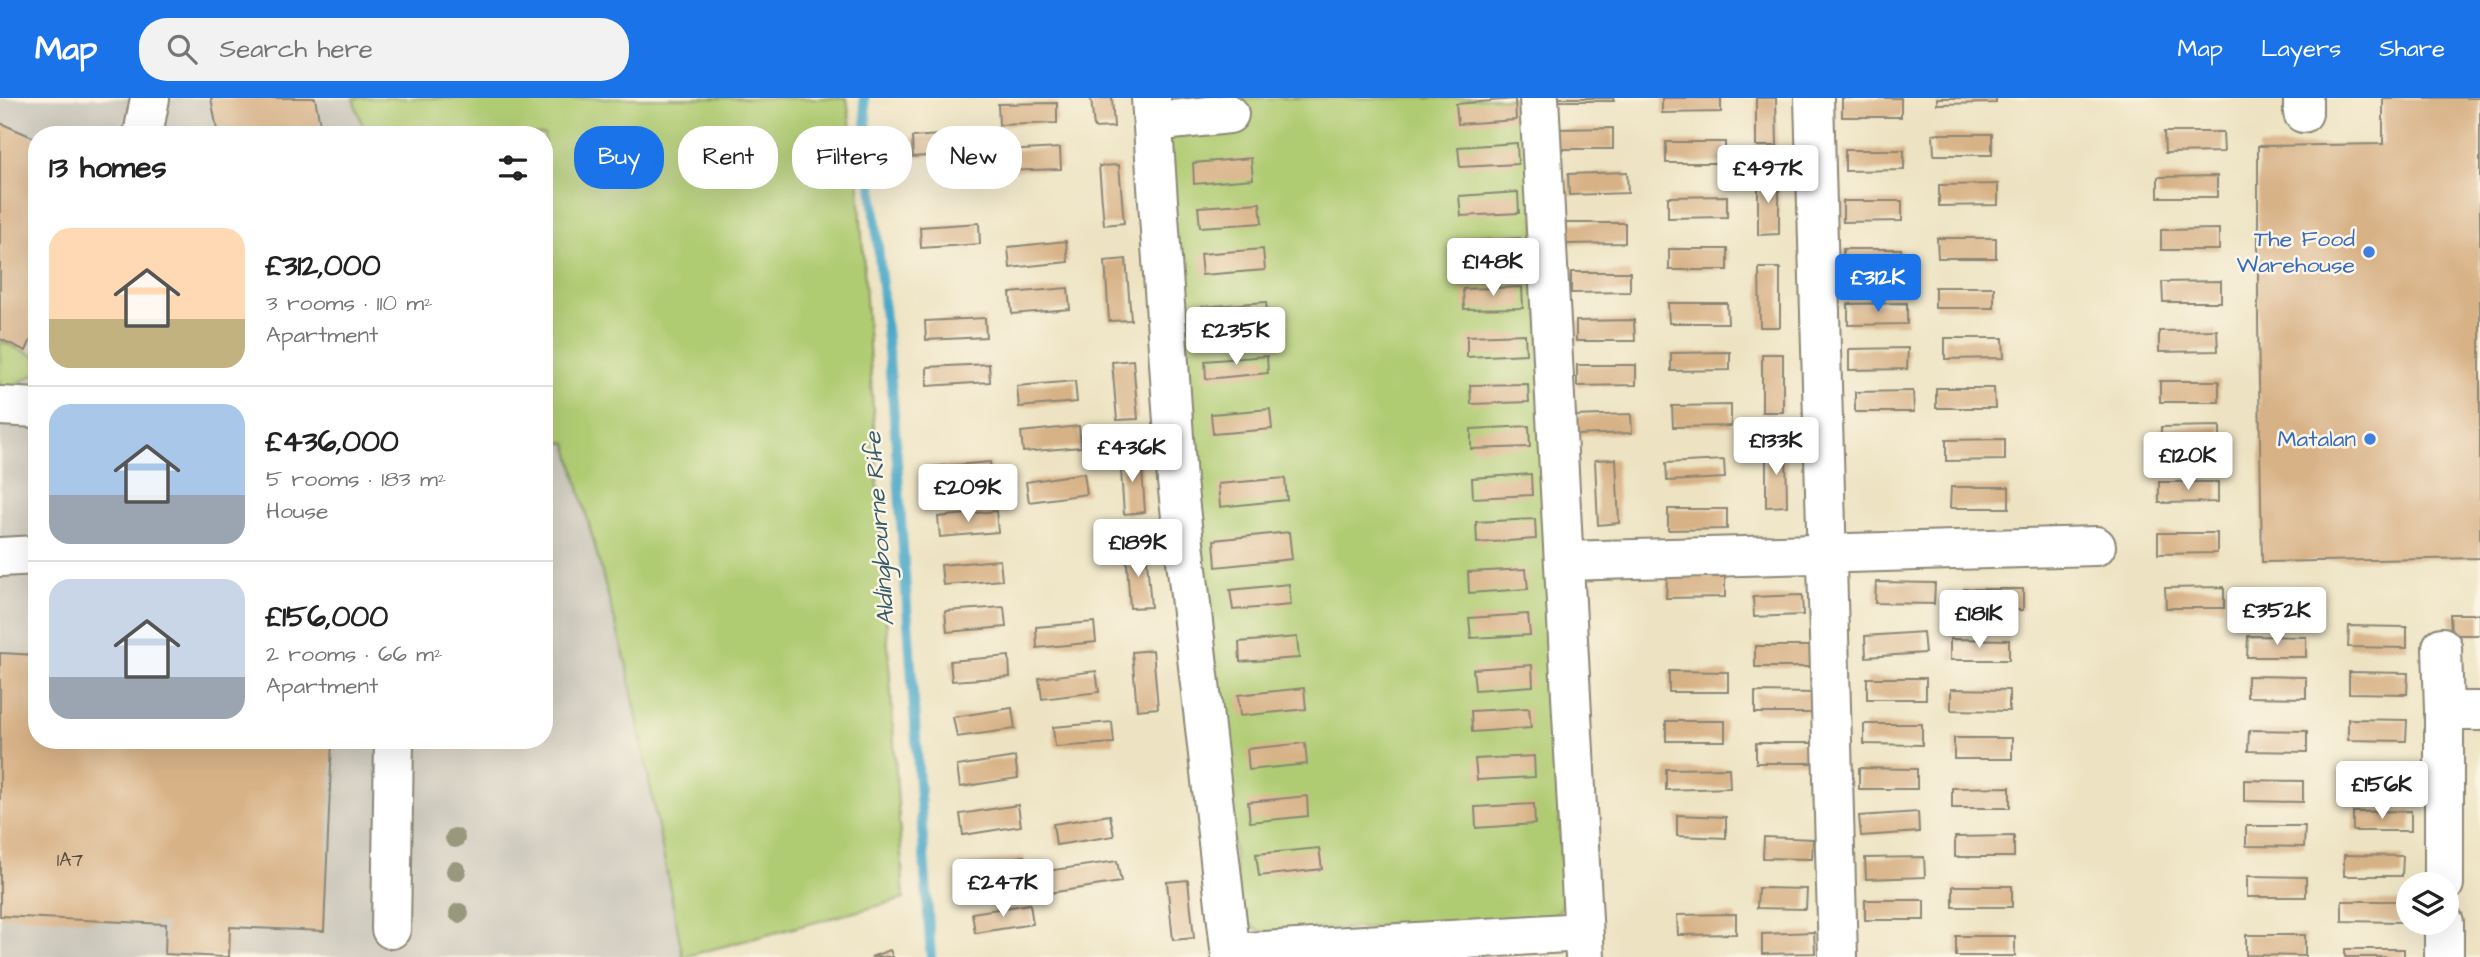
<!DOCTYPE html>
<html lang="en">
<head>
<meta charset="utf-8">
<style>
	:root { --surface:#fff; --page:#f2f2f2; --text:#222; --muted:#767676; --line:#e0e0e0; --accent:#1a73e8 }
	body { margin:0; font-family:"Architects Daughter",sans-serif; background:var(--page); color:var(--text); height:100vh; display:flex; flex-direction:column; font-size:26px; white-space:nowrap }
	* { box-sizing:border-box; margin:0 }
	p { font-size:23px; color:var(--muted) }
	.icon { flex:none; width:38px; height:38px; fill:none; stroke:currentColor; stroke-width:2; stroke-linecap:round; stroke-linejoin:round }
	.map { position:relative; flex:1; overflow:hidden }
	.details { position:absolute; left:28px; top:28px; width:525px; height:623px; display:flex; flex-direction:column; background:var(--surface); border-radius:28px; box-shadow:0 7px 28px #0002 }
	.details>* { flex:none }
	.top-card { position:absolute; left:574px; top:28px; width:665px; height:63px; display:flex; gap:14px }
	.controls { position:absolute; left:2396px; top:774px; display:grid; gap:14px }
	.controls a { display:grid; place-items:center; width:63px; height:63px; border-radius:50%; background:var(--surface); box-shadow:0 7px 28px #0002; font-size:35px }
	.price { position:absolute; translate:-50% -60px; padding:0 16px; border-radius:7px; background:#fff; color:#222; font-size:23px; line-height:46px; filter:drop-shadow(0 2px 4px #0008) }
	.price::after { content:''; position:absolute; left:50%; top:42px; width:21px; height:16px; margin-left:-10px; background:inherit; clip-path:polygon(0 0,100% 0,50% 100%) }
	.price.current { background:var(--accent); color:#fff }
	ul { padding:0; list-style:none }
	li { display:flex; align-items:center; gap:21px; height:175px; padding:0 21px }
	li+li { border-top:2px solid var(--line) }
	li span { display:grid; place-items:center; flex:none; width:196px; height:140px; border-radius:21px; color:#555 }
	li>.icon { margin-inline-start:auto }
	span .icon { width:84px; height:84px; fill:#fffc; stroke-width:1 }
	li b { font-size:30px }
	h2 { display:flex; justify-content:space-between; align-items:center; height:84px; padding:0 21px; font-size:30px }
	.chip { padding:0 24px; border-radius:28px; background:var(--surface); box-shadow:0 7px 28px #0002; font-size:24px; line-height:63px }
	.chip.current { background:var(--accent); color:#fff }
	header { display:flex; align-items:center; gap:42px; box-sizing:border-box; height:98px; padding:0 35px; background:var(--accent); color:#fff }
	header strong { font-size:33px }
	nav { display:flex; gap:38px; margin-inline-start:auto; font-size:24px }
	.search { width:490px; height:63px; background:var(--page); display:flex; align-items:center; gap:18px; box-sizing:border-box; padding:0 24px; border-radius:28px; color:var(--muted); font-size:26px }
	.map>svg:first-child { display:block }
	.industrial { fill:#c7c4b8 }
	.green { fill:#b0cc73; stroke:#6e7c4f; stroke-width:2 }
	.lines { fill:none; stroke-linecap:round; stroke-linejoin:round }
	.stream { stroke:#4aa8c8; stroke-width:10 }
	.building { fill:#d8b287 }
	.minor-casing { stroke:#8c8776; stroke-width:42 }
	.minor { stroke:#fff; stroke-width:38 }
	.tree { fill:#98987b }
	.shop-dot { fill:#3f7fe0; stroke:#fcf5e5; stroke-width:2.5 }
	.labels { text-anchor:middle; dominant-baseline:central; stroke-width:5; stroke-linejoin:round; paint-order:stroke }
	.number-label { font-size:19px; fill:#564d42 }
	.shop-label { font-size:23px; fill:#366cbe; stroke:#fcf5e5; text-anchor:end }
	.water-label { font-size:24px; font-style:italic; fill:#375d6a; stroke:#fcf5e5 }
</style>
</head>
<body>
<header>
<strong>Map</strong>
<div class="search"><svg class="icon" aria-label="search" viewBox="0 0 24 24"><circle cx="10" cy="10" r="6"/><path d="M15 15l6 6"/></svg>Search here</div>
<nav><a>Map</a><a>Layers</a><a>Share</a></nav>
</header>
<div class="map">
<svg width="2480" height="859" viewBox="0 0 2480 859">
	<rect width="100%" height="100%" fill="#fcf5e5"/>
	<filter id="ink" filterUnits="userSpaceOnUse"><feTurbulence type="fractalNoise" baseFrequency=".0143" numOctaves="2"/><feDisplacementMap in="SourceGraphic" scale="14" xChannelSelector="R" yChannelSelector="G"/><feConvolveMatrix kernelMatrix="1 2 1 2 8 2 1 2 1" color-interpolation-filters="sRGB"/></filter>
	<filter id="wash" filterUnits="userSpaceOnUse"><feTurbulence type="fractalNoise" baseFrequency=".00686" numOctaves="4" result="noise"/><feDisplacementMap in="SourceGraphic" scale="28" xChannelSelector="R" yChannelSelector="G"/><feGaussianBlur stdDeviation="1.57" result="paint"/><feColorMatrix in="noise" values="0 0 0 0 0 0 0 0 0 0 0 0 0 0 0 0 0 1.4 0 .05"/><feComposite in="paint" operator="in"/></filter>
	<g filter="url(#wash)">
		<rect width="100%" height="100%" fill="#ede3c2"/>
		<path class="industrial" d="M0 0H353L366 37H37V642H544V343L567 345 627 568 683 859H0Z"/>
		<path class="green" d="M353 0H847L859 90 904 801 683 859 627 568 567 345 544 343V37H366Z
			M1161 0H1530L1563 808 1556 816 1545 823 1262 834 1253 830 1241 818 1209 538Z
			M0 243 37 259V275L12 288 0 290Z"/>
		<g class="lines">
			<path class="stream" d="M864 0 893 305 931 859"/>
		</g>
		<g id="blocks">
			<path class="building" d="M211 0H315L322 37H218Z
				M1091 0H1112L1114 29 1094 30Z
				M1555 0H1613L1614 3H1555Z
				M1662 0H1721V14L1662 15Z
				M1756 0H1776L1777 48H1756Z
				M1842 0H1901V19H1842Z
				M1937 0H1996V5L1937 6Z
				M2383 0H2480V460L2262 464 2258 223V48L2383 46Z
				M1515 1 1516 22 1458 26 1456 6Z
				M1057 5V25L999 27 998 6Z
				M0 25 37 41V228L26 253 0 241Z
				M1613 30V51H1554V31Z
				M2164 34H2223L2224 54 2165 55Z
				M971 35 972 55 913 59 912 39Z
				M1933 36H1992V57H1934Z
				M1666 44H1725V65H1666Z
				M1517 45 1518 66 1460 69 1458 49Z
				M1060 50 1061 71 1002 73 1001 53Z
				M1845 52H1904V72L1845 73Z
				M1251 60 1253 81 1194 86 1193 65Z
				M1119 67 1124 125 1104 127 1099 68Z
				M1627 74 1628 95 1569 97 1568 76Z
				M1758 78H1779V136L1758 137Z
				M2217 78V99H2158V79Z
				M1998 86V107L1939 108V87Z
				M1518 94 1519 115 1461 118 1459 98Z
				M1727 98V119L1668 120V99Z
				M1843 103H1902V123L1843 124Z
				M1260 105 1262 125 1200 129 1198 109Z
				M979 125 980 146 921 150 920 129Z
				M1566 125H1625V145L1566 146Z
				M2219 131V152H2161V132Z
				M1520 140 1521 160 1462 164 1461 143Z
				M1937 140H1996V160H1938Z
				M1066 143 1068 164 1010 170 1008 149Z
				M1263 151 1265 172 1202 177 1200 156Z
				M1669 151H1728V172H1669Z
				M1843 151H1901L1902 171 1843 172Z
				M1126 161 1131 222 1109 223 1105 163Z
				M1759 170H1780V229H1760Z
				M1571 174H1630V194L1571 195Z
				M2221 183V204H2163L2162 184Z
				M1522 189 1523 210 1464 211 1463 191Z
				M1935 189H1994V210H1935Z
				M1068 190 1070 211 1012 216 1010 195Z
				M1266 204 1268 224 1204 228 1202 209Z
				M1668 205H1727L1728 225H1669Z
				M1907 205V226L1848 227V206Z
				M985 220 986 239 926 242 925 223Z
				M1634 222 1635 243H1576V223Z
				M2217 232 2218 253 2159 254V233Z
				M1525 236 1526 256 1467 259V238Z
				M1945 240H2003L2004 260 1945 261Z
				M1908 250 1907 271 1849 272V251Z
				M1730 254V272L1671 273V255Z
				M1762 256H1783V314H1762Z
				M1267 258 1268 275 1206 281 1205 263Z
				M1133 262 1138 321 1117 322 1112 264Z
				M989 266 990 284 927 288V269Z
				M1577 267H1636V287L1577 288Z
				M1075 283 1077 304 1019 309 1017 288Z
				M2160 283H2219V304H2160Z
				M1528 286 1529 304 1471 306 1470 287Z
				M1936 290H1994L1995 310H1936Z
				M1913 293 1914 314H1855V294Z
				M1731 307V328L1673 329 1672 308Z
				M1270 311 1272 331 1213 336 1211 316Z
				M1631 316 1632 335 1574 337V318Z
				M1079 328 1081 349 1023 354 1021 334Z
				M1529 328 1530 349 1471 351V331Z
				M2220 328V348L2161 349V329Z
				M2005 341V362L1946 363V342Z
				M1786 349 1787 408 1766 409V350Z
				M1141 356 1145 414 1124 416 1120 358Z
				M1616 361 1619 425 1598 427 1595 362Z
				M1724 362 1725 380 1667 383 1666 365Z
				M990 364 992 384 933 390 931 369Z
				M1084 375 1087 396 1029 404 1026 384Z
				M1531 376 1532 397 1473 400 1472 380Z
				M1285 380 1287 402 1220 409 1218 386Z
				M2159 384H2218V404L2159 405Z
				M1951 389H2009V410H1950Z
				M1668 411H1727V431L1668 432Z
				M996 413 998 434 940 439 938 419Z
				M1535 421 1536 441 1477 445 1476 424Z
				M1289 434 1292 461 1216 469 1214 442Z
				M2158 435H2217V455L2158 456Z
				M1146 451 1151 509 1130 510 1126 452Z
				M1000 462 1002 482 943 487 941 467Z
				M1526 471 1528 491 1469 495 1468 474Z
				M1667 479H1725V499L1666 500Z
				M1876 484 1935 485 1934 506 1875 505Z
				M1289 486 1291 507 1233 512 1230 492Z
				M2224 489V510H2166L2165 490Z
				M1964 491H2023V512H1964Z
				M1802 497 1803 517 1754 519 1753 499Z
				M1004 509 1006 529 947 534 945 513Z
				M1528 516 1530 537 1471 540 1469 520Z
				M2450 516H2480V537H2451Z
				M1094 524 1096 544 1037 550 1036 529Z
				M2349 528 2407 529V550L2348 549Z
				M1923 534 1925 555 1866 559 1865 538Z
				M2248 538 2306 539V559H2247Z
				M1297 539 1299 560 1240 564 1239 544Z
				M1950 541 2009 542V562H1950Z
				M1755 548H1813V569H1755Z
				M1153 552 1158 610 1137 612 1132 554Z
				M0 555 37 557V642H332L324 833 230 829 229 859H224L165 856 166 826 0 818Z
				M1009 558 1010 579 952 583 950 563Z
				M1532 567 1533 588 1475 592 1473 571Z
				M1096 573 1099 594 1042 601 1039 580Z
				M1669 573 1728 574V594H1669Z
				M2349 574 2408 575 2407 596 2349 595Z
				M2247 578 2306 579V600L2247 599Z
				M1867 580H1926V601H1867Z
				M1304 590 1306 611 1240 618 1238 597Z
				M1951 591 2009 592V613L1951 612Z
				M1755 594 1813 595V615H1755Z
				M1012 610 1015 631 957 639 953 619Z
				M1529 610 1531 630 1472 634 1471 613Z
				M2348 621 2407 622 2406 643 2348 642Z
				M1666 623H1725V643H1666Z
				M1112 624 1114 645 1055 649 1053 629Z
				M1864 626H1922V647L1864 646Z
				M2249 632 2307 633V654L2248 653Z
				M1954 640H2012V661H1954Z
				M1305 645 1307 666 1249 672 1247 651Z
				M1756 645H1814V665H1756Z
				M1534 658 1535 679 1477 682 1475 661Z
				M1015 659 1018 680 960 689 957 668Z
				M2352 667 2411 668 2410 689 2351 688Z
				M1729 670 1730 690 1666 692V671Z
				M1859 670 1917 671V691H1859Z
				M2244 682 2303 683V704L2244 703Z
				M2010 689V710H1952V690Z
				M1307 698 1308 718 1250 724 1248 704Z
				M1534 706 1535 726 1476 730 1475 709Z
				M1018 707 1021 728 963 737 960 716Z
				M2411 713V733H2353V714Z
				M1918 714 1919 734 1861 738 1859 718Z
				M1110 717 1114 738 1056 747 1053 726Z
				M1677 717 1726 719V740L1677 738Z
				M2246 728H2305L2304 749 2246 748Z
				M2014 738V759H1955V739Z
				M1764 739 1813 741 1812 761 1763 760Z
				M1319 750 1322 771 1259 778 1256 756Z
				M2344 757 2403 758 2402 778H2344Z
				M1024 758 1027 779 969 788 966 767Z
				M1924 759 1925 779 1866 781 1865 760Z
				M1117 763 1121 784 1049 795 1046 773Z
				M2247 778 2306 779V799H2247Z
				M1188 782 1194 840 1173 842 1167 784Z
				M1953 788H2012V809H1953Z
				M1758 790 1807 791 1806 811 1757 810Z
				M1865 802H1924V822H1865Z
				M2342 803H2401V824L2342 823Z
				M1030 806 1033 826 975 835 972 815Z
				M1736 816V836L1678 837 1677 817Z
				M1814 834 1815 855 1762 856V836Z
				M2246 837H2305V858L2246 857Z
				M1956 838H2015V858H1956Z
				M2345 851H2404V859H2345Z
				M890 852 893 859H871Z"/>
		</g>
	</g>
	<g filter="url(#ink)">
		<use href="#blocks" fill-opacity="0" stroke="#8c8776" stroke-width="2"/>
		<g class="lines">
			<g class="minor-casing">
				<path id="minor" d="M1151 0 1177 383 1231 859
					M1539 0 1585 859
					M1814 0 1838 859
					M2303 0V15
					M1153 24 1229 16
					M143 37 150 0
					M0 308 37 310
					M0 459 37 457
					M1564 463 2096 448
					M2442 549 2444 613V786
					M2444 613H2480
					M2444 824V859
					M391 831 394 642
					M1231 855 1583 834"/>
			</g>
			<use href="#minor" class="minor"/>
		</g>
		<g class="tree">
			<circle cx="455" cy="740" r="10"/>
			<circle cx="456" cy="773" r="10"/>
			<circle cx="459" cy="815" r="10"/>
		</g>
	</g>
	<g class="shop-dot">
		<circle cx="2369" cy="154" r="7"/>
		<circle cx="2370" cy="341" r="7"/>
	</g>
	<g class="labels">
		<g class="number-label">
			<text x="70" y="762">1A7</text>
		</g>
		<g class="shop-label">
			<text x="2355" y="141">The Food<tspan x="2355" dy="26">Warehouse</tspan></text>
			<text x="2356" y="341">Matalan</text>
		</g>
		<g class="water-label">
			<text transform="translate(880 431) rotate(-94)">Aldingbourne Rife</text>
		</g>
	</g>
</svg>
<div class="controls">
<a><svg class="icon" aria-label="layers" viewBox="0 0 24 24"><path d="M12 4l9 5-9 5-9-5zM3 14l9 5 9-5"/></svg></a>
</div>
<b class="price" style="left:1768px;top:107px">£497K</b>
<b class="price" style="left:1493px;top:200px">£148K</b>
<b class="price current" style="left:1878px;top:216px">£312K</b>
<b class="price" style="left:1236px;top:269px">£235K</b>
<b class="price" style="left:1776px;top:379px">£133K</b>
<b class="price" style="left:1132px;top:386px">£436K</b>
<b class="price" style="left:2188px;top:394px">£120K</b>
<b class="price" style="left:968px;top:426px">£209K</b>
<b class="price" style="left:1138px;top:481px">£189K</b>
<b class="price" style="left:2277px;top:549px">£352K</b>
<b class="price" style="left:1979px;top:552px">£181K</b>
<b class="price" style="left:2382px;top:723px">£156K</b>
<b class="price" style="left:1003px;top:821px">£247K</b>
<div class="top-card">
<a class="chip current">Buy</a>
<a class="chip">Rent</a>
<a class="chip">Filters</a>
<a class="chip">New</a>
</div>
<section class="details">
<h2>13 homes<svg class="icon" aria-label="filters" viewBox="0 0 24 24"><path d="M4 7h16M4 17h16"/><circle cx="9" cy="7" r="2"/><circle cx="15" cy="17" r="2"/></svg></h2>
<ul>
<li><span style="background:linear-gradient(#ffd9b3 65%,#c2b280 0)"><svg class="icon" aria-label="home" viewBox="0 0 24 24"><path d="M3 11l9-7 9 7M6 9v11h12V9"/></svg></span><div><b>£312,000</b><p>3 rooms · 110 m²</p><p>Apartment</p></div></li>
<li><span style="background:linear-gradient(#a9c7e8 65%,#9aa5b1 0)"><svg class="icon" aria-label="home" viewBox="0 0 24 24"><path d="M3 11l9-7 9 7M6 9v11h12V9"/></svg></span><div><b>£436,000</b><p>5 rooms · 183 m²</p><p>House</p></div></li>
<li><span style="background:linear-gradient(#c9d6e8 70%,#9aa5b1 0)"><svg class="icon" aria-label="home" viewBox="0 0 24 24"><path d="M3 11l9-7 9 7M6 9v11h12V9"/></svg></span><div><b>£156,000</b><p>2 rooms · 66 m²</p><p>Apartment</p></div></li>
</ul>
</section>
</div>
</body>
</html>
